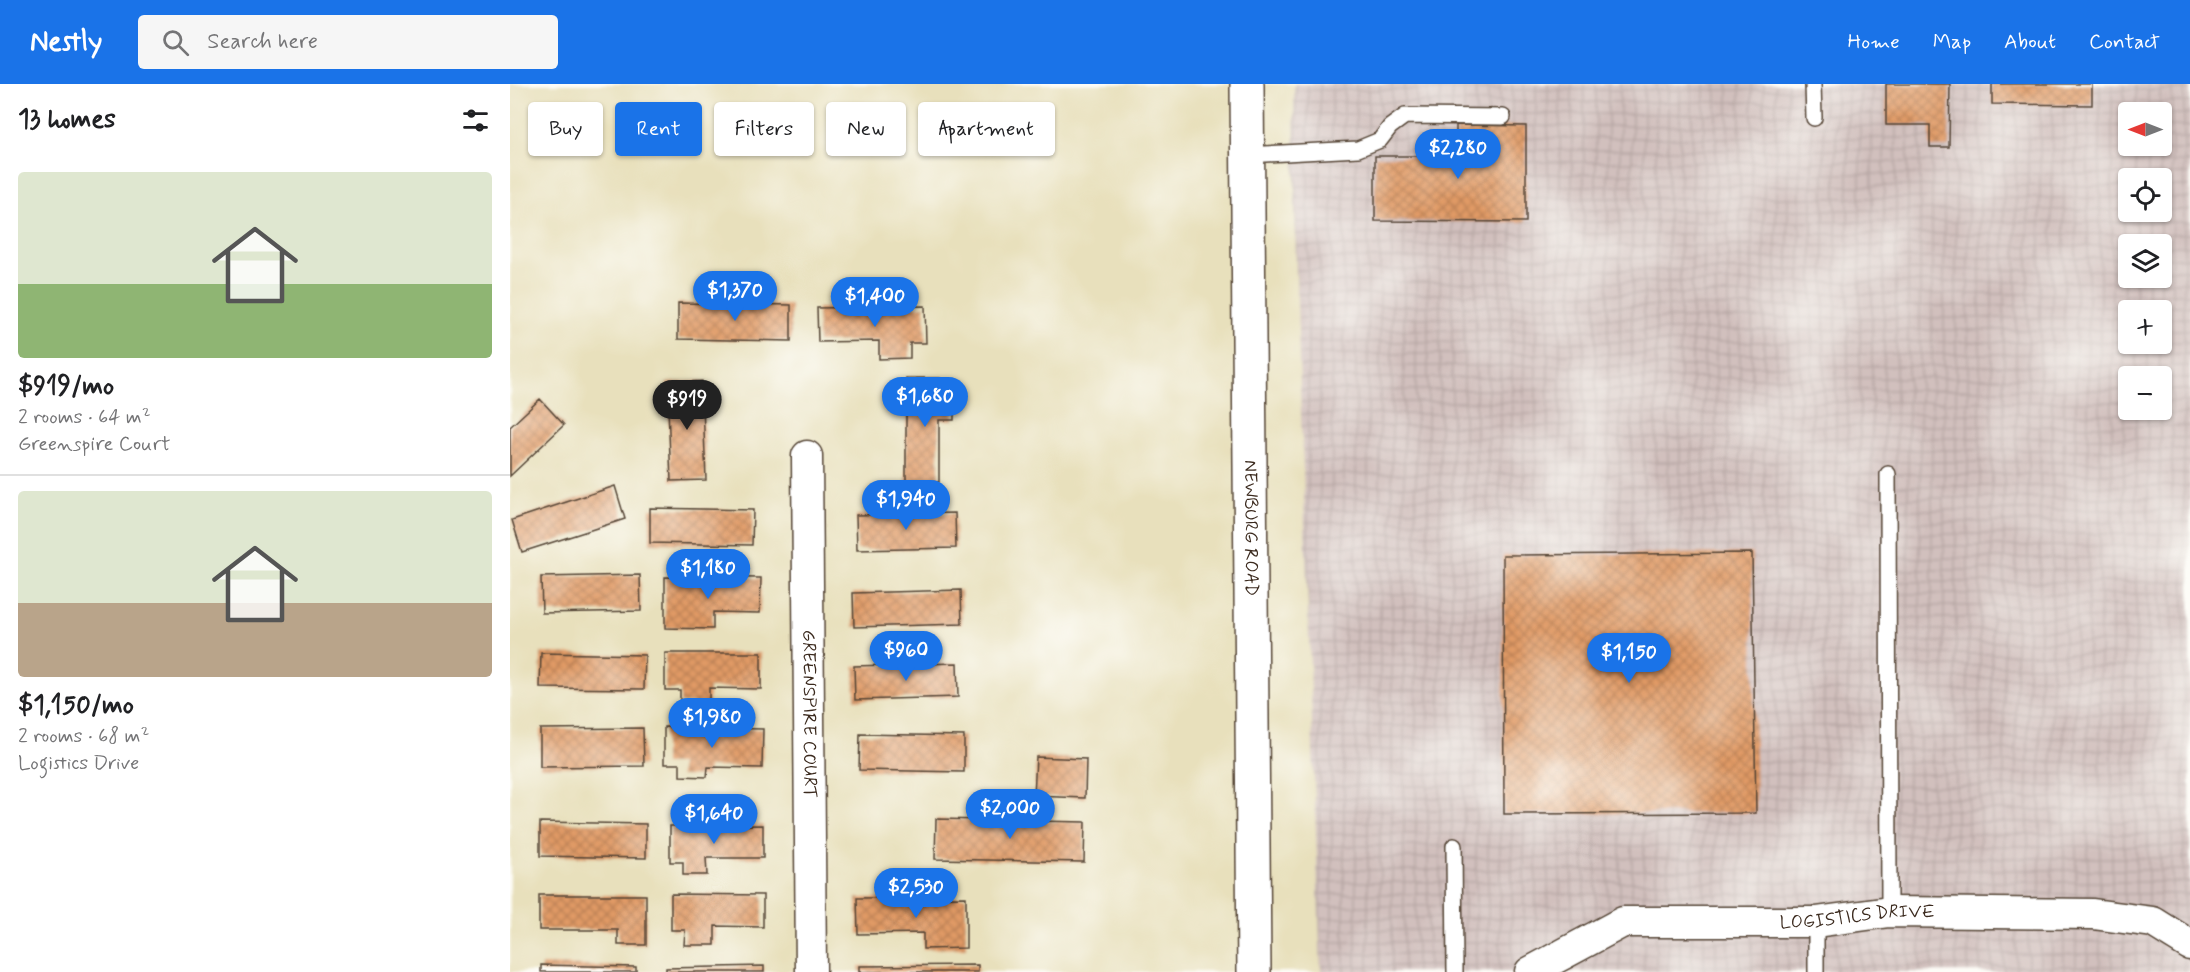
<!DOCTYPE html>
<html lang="en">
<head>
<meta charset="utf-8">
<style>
	:root { --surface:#fff; --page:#f6f6f6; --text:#202124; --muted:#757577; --line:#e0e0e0; --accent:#1a73e8 }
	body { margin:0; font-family:Mynerve,sans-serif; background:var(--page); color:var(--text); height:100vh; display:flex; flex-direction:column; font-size:22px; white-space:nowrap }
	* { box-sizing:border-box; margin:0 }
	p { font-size:20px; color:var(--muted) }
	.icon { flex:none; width:33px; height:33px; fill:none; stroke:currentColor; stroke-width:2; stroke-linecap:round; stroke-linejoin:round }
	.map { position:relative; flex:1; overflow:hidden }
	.sheet { display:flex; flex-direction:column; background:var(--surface); width:510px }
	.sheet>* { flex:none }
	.banner { position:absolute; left:18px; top:18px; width:570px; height:54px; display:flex; gap:12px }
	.needle { width:39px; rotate:270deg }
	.controls { position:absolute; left:1608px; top:18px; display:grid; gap:12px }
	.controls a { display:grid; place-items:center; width:54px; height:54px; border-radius:6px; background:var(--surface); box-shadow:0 2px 4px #0004; font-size:30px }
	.price { position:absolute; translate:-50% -51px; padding:0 14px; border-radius:21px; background:var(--accent); color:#fff; font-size:20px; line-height:39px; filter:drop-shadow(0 2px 3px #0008) }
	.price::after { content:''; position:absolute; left:50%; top:36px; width:18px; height:14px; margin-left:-9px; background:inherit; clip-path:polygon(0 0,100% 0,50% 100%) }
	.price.active { background:#222; color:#fff }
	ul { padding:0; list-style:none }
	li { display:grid; align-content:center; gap:12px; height:318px; padding:0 18px }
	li+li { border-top:2px solid var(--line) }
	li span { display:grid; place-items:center; height:186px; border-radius:6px; color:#555 }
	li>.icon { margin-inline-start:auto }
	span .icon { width:108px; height:108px; fill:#fffc; stroke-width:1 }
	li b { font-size:26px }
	h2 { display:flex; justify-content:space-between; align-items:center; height:72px; padding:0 18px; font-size:26px }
	.pill { padding:0 21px; border-radius:6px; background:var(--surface); box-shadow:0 2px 4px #0004; font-size:21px; line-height:54px }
	.pill.active { background:var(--accent); color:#fff }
	header { display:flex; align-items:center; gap:36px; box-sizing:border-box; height:84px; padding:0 30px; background:var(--accent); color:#fff }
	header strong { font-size:28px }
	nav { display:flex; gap:33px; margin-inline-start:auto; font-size:21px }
	.search { width:420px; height:54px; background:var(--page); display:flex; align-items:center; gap:15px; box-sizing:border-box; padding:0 21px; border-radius:6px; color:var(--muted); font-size:22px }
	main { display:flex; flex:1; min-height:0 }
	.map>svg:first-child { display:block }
	.industrial { fill:url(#industrial-grid); fill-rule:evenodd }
	.building { fill:url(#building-cross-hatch) }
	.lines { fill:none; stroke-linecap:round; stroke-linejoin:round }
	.lane-casing { stroke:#554536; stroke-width:18 }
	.street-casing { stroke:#554536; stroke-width:33 }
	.secondary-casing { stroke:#554536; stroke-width:36 }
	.lane { stroke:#fff; stroke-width:15 }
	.street { stroke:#fff; stroke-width:30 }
	.secondary { stroke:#fff; stroke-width:33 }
	.labels { text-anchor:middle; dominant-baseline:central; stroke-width:4.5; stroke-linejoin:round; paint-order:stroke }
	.street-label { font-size:18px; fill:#3b2a1e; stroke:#fdfcf7 }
</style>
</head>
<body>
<header>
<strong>Nestly</strong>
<div class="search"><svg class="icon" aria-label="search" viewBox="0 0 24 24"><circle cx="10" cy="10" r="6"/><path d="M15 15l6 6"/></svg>Search here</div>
<nav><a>Home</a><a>Map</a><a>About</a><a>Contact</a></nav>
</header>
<main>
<section class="sheet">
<h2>13 homes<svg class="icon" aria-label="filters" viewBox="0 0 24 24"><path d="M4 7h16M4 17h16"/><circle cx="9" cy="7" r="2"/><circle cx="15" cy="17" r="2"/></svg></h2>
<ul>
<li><span style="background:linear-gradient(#dfe7d0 60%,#8fb573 0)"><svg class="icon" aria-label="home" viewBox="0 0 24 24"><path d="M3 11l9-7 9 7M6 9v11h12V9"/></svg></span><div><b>$919/mo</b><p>2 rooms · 64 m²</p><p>Greenspire Court</p></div></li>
<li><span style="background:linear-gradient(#dfe7d0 60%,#b9a48a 0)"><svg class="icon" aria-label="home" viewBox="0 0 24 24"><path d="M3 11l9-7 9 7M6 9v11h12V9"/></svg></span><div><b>$1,150/mo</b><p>2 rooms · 68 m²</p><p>Logistics Drive</p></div></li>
</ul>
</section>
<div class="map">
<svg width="1680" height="888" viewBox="0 0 1680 888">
	<defs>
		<pattern id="industrial-grid" width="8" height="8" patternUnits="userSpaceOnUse" patternTransform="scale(1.5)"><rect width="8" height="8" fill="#d1c0bd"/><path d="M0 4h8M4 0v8" fill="none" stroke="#b4a5a2"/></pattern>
		<pattern id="building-cross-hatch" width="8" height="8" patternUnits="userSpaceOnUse" patternTransform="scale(1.5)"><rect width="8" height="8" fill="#e09a65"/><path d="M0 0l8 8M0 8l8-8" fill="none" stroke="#b77e53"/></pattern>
	</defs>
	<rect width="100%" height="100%" fill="#fdfcf7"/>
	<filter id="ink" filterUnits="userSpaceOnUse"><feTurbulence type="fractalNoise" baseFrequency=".0167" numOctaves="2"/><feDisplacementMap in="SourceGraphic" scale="12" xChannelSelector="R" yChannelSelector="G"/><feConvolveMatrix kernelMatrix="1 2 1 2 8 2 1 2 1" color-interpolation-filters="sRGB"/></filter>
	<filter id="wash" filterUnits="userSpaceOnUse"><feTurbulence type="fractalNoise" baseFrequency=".008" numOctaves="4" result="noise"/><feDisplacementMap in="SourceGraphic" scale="24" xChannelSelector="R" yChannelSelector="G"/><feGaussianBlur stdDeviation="1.35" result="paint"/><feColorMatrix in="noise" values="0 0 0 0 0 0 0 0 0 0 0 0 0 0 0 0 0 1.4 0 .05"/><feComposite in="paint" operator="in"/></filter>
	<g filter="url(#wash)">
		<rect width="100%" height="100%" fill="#e8e0bc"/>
		<path class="industrial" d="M784 0H1680V888H811L786 190ZM1618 28H1652V62H1618ZM1618 94H1652V128H1618ZM1618 160H1652V194H1618ZM1618 226H1652V260H1618ZM1618 292H1652V326H1618Z"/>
		<g id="blocks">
			<path class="building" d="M1376 0H1440L1439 63H1420V41H1376Z
				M1482 0H1582V21L1482 20Z
				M946 41 1016 42V138L865 137V72H946Z
				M168 219 281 221V257L168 255Z
				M415 222 416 259H400V274L369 275V257L308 258 307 224Z
				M396 294H430L431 313H444V336H429V398H396Z
				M192 297 196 396 161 397 157 299Z
				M30 315 54 341 0 392V343Z
				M105 402 115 435 12 468 2 436Z
				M140 424 243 426 242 461 140 459Z
				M445 429 446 464 347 466 346 431Z
				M1242 469 1246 729 994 730 993 471Z
				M130 491 131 527 32 529 31 493Z
				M155 493 251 494 250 529 203 528V545L155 544Z
				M451 506 452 540 344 543 343 509Z
				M31 569 135 571 134 605 30 604Z
				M155 569H251V605L199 604V620L170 619V606H155Z
				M447 579 448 613 345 616 344 582Z
				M154 643 253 645 252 684 198 683 197 693 170 692V680H154Z
				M133 644 134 682 30 683V645Z
				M350 650 454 652V688L349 686Z
				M526 673 576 675 575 714 524 712Z
				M426 735 575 738 574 778 425 775Z
				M30 738 136 740V774L30 772Z
				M253 741V774H196L197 791H173V778H160V742Z
				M161 810 253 811V843L205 842V861H174L175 846H161Z
				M29 811H136V861H108V846H29Z
				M456 813V864L413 865V849L348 850 347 814Z
				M31 881 126 883V888H31Z
				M468 881V888H349V882Z
				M254 882V888H156V884Z"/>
		</g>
	</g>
	<g filter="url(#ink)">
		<use href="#blocks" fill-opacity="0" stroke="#554536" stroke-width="1.5"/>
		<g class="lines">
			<g class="lane-casing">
				<path id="lane" d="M1303 0 1304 34
					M737 71 848 65 870 56 880 43 895 32 993 33
					M1378 390 1379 828
					M944 762 945 888
					M1306 838V888"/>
			</g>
			<g class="street-casing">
				<g id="street">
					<path id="s1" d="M297 372 301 888"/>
					<path id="s2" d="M1020 888 1113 838H1306L1379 828 1583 830 1643 838 1680 861"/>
				</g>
			</g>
			<g class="secondary-casing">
				<g id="secondary">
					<path id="s3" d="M737 0 744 888"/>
				</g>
			</g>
			<use href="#lane" class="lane"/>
			<use href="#street" class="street"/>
			<use href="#secondary" class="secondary"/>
		</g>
	</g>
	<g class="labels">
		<g class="street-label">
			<text stroke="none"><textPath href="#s3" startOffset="444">NEWBURG ROAD</textPath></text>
			<text stroke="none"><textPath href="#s1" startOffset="258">GREENSPIRE COURT</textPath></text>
			<text stroke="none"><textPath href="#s2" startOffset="340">LOGISTICS DRIVE</textPath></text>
		</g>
	</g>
</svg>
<div class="controls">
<a><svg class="needle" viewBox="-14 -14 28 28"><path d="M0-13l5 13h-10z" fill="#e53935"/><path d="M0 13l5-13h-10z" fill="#757577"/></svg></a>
<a><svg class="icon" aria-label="locate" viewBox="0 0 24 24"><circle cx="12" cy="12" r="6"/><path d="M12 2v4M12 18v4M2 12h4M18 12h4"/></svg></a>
<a><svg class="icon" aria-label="layers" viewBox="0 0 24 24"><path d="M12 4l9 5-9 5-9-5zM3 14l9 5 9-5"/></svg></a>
<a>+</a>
<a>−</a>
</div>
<b class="price" style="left:948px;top:96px">$2,280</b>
<b class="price" style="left:225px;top:238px">$1,370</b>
<b class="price" style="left:365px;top:244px">$1,400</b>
<b class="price" style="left:415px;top:344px">$1,680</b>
<b class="price active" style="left:177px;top:347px">$919</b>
<b class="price" style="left:396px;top:447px">$1,940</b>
<b class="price" style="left:198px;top:516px">$1,180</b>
<b class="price" style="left:396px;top:598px">$960</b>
<b class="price" style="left:1119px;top:600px">$1,150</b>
<b class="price" style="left:202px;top:665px">$1,980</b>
<b class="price" style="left:500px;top:756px">$2,000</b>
<b class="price" style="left:204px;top:761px">$1,640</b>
<b class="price" style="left:406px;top:835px">$2,530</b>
<div class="banner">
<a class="pill">Buy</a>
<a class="pill active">Rent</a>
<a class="pill">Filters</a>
<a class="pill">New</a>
<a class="pill">Apartment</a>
</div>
</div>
</main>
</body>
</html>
